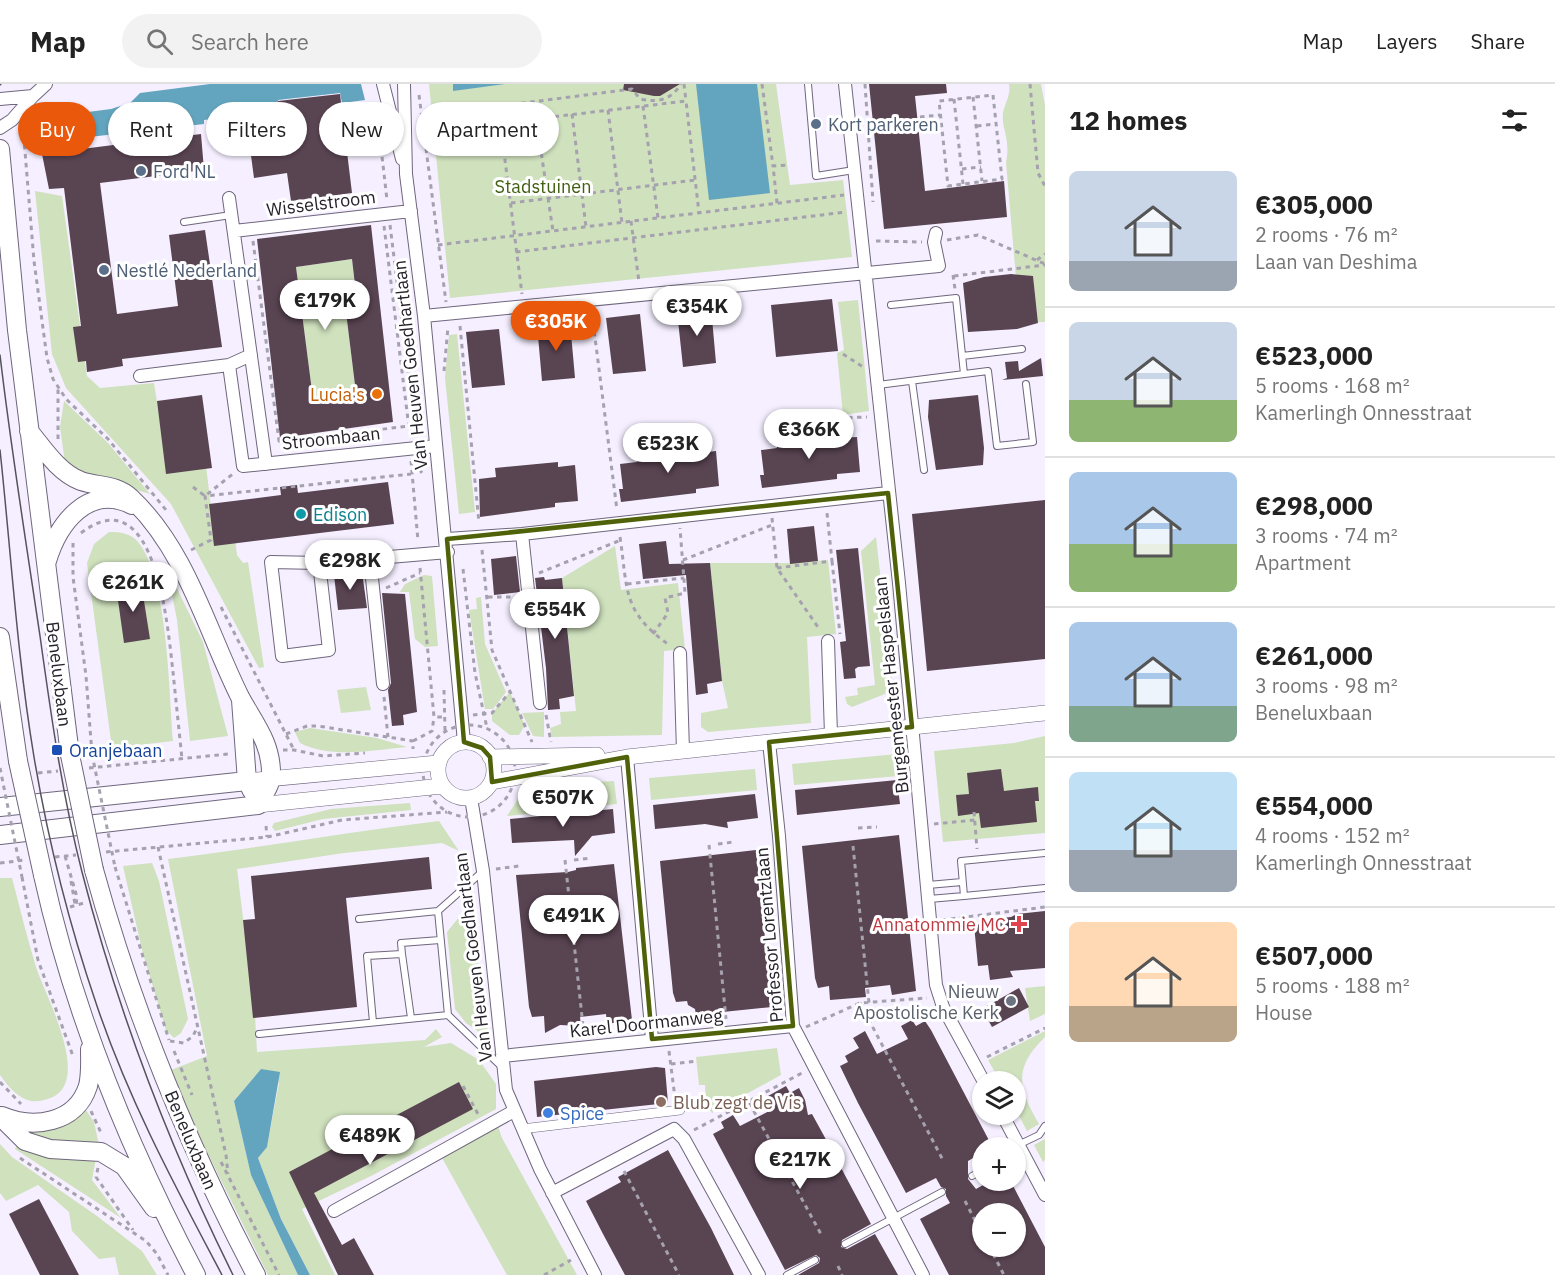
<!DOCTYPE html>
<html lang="en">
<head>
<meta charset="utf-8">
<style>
	:root { --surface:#fff; --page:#f2f2f2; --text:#222; --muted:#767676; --line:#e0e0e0; --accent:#ea580c }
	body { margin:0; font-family:"IBM Plex Sans",sans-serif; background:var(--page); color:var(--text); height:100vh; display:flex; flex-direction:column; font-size:22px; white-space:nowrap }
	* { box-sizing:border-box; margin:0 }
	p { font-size:20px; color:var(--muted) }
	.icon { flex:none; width:33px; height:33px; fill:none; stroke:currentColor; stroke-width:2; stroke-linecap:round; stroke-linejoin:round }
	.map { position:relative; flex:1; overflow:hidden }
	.sheet { display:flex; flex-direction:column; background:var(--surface); width:510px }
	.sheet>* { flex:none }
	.hud { position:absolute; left:18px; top:18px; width:570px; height:54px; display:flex; gap:12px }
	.controls { position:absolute; left:972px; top:987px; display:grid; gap:12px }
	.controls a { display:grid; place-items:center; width:54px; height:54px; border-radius:50%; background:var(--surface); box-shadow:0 2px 4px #0004; font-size:30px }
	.price { position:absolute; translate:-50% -51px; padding:0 14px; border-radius:21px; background:#fff; color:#222; font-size:20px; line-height:39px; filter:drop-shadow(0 2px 3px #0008) }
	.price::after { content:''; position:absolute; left:50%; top:36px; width:18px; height:14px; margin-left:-9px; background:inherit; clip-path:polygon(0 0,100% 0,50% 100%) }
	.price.selected { background:var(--accent); color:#fff }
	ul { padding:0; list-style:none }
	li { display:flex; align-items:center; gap:18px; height:150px; padding:0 24px }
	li+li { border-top:2px solid var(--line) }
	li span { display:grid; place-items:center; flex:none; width:168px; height:120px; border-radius:9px; color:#555 }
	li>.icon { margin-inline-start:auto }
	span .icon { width:72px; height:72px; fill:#fffc; stroke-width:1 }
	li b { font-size:26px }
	h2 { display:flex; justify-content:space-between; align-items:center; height:72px; padding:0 24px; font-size:26px }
	.chip { padding:0 21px; border-radius:27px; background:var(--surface); box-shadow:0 2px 4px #0004; font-size:21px; line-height:54px }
	.chip.selected { background:var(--accent); color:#fff }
	header { display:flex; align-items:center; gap:36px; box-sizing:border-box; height:84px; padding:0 30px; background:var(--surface); border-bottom:2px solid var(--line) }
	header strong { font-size:28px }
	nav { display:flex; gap:33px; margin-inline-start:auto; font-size:21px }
	.search { width:420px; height:54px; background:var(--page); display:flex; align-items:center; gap:15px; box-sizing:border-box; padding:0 21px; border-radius:33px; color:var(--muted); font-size:22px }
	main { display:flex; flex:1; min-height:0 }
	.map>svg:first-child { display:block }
	.green { fill:#cfe1bd }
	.water { fill:#63a5be }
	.building { fill:#594452; fill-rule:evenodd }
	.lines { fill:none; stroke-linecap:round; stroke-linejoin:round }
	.service-casing { stroke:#6f667d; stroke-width:8 }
	.pedestrian-casing { stroke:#6f667d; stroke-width:10 }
	.minor-casing { stroke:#6f667d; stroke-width:14 }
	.tertiary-casing { stroke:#6f667d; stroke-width:16 }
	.secondary-casing { stroke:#6f667d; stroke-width:20 }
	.path { stroke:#a6a1af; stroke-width:3; stroke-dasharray:4.5 4.5; stroke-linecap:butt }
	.service { stroke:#fff; stroke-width:6 }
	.pedestrian { stroke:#fff; stroke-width:9 }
	.minor { stroke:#fff; stroke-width:12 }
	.tertiary { stroke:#fff; stroke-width:15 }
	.secondary { stroke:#fff; stroke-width:18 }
	.tram { stroke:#57535e; stroke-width:1.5 }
	.secondary-bridge-casing { stroke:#6f667d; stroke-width:20; stroke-linecap:butt }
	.path-bridge { stroke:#a6a1af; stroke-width:3; stroke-dasharray:4.5 4.5; stroke-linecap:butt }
	.secondary-bridge { stroke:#fff; stroke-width:18 }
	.marked { fill:none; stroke:#4f6109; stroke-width:4.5; stroke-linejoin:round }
	.service-dot { fill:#5c6f8a; stroke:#fff; stroke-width:2 }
	.food-dot { fill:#e8710a; stroke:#fff; stroke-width:2 }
	.culture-dot { fill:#0f9aa8; stroke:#fff; stroke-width:2 }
	.transit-dot { fill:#1a4fb4; stroke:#fff; stroke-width:2 }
	.health-dot { fill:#e0444e; stroke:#fff; stroke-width:2 }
	.worship-dot { fill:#6b7280; stroke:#fff; stroke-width:2 }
	.education-dot { fill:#8d6e63; stroke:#fff; stroke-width:2 }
	.shop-dot { fill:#3f7fe0; stroke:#fff; stroke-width:2 }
	.labels { text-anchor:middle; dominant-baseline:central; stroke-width:6; stroke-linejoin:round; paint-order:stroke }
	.service-label { font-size:18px; fill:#4e5e75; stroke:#fff; text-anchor:start }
	.park-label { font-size:18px; fill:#405e10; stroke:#fff }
	.street-label { font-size:18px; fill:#26222c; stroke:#fff }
	.food-label { font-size:18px; fill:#c56008; stroke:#fff; text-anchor:end }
	.culture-label { font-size:18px; fill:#0d838f; stroke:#fff; text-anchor:start }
	.transit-label { font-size:18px; fill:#164399; stroke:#fff; text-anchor:start }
	.health-label { font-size:18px; fill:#be3a42; stroke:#fff; text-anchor:end }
	.worship-label { font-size:18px; fill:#5b616d; stroke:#fff; text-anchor:end }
	.education-label { font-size:18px; fill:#785e54; stroke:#fff; text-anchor:start }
	.shop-label { font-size:18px; fill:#366cbe; stroke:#fff; text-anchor:start }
</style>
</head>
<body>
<header>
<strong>Map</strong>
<div class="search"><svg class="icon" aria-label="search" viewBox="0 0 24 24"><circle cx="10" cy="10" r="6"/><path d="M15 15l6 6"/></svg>Search here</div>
<nav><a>Map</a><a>Layers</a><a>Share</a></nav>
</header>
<main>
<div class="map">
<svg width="1045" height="1191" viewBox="0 0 1045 1191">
	<rect width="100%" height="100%" fill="#f5efff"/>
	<path class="green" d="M429 0H776L790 101 843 96 852 173 450 214Z
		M1009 0H1041L1045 21V238H1038L1033 192 1016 194 1006 78C1011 55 1001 45 1003 29 1005 18 1011 12 1009 0Z
		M35 107 62 112 87 292 100 304 154 299 168 387 206 382 215 456 235 455 237 471 243 479 248 478 264 583 259 584 171 420 66 304 52 270Z
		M352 175 358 227 346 228 356 309 313 315 296 183Z
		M858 216 869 327 843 331 837 269 844 266 838 218Z
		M457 250 475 428 459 430 445 294 449 251Z
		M64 317 108 359 150 410 89 392 65 379 60 343Z
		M109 448C120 448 131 449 138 458 168 493 169 610 173 657L112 664 87 479 94 460Z
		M876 453 892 595 885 610 852 623 847 620 845 613 858 611 857 604 875 601 861 467Z
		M615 462 621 506 678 499 685 565 664 567 662 651 552 653 550 644 561 640 560 628 576 627 562 494Z
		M828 476 836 550 807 553 811 639 708 648 701 643V629L728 624 722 597 710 479H791Z
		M167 484 203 558 228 652 190 657 177 536Z
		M424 491 432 492 438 562 425 563 415 555 409 508H400L405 500Z
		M481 513 485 560 506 608 493 625H485L469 526 477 525 476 514Z
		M366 603 371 626 341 629 337 606Z
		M510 608 525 641 519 651H510L492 637V629Z
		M544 628V653L533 652 522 629Z
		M310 644 377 654 407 663C372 666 332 675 300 659L295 648Z
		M1045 652V749L943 758 934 667 1014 659Z
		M897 670 899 692 794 701 792 680Z
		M755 685 757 706 651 716 649 694Z
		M614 697 617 720 507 732 518 715 593 698Z
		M410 719 411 726 323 735 275 747 272 743 274 739 331 725Z
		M439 737 459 767 442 759 344 769 237 785 255 932 257 968 425 956 436 945 442 953 424 963 451 959 479 976 496 1000V1025L373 1091 302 1125 335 1191H310L281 1135 258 1074 267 1062 279 999 261 985 234 1017 251 1091 298 1191H268L204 1062 171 986 207 972 168 775C259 764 348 748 439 737Z
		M152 779 159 797 188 935 181 949 174 954 166 946 142 866 123 782Z
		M0 794H12C20 824 27 854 36 883 45 911 91 994 53 1013 46 1016 38 1018 31 1017 17 1014 8 1002 0 991Z
		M469 821 489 955 466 939 455 925 447 848Z
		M1045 902V930L1030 937 1025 904Z
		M1045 947V953C1013 984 1018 1004 1039 1040L1027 1047 1016 1026V998L1000 997 988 976Z
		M777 964 781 991 712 1029 706 1020 705 1001H699L696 973Z
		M84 1023 94 1038 99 1061 35 1057 20 1045C52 1049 61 1043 84 1023Z
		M497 1039 502 1054 577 1191H507L441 1072Z
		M1045 1055V1076L1043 1078 1034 1061Z
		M0 1060 12 1073 97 1132 142 1167 157 1191H119L115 1173 99 1175 72 1147 69 1128 38 1101 6 1117 0 1109Z
		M17 1061 96 1074 92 1096 121 1134 15 1065Z"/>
	<path class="water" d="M210 0H361L365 16 342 19 340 9 278 16V27L204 36V40L36 59 34 35 111 25 130 19 140 9Z
		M453 0H505L453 7Z
		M696 0H757L770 109 709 116Z
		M261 985 280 988 267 1063 258 1074 281 1135 310 1191H298L251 1091 234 1017Z"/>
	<path class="building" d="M624 0H680L660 12H654L623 6Z
		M869 0H946L947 9 915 12 925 107 1004 97 1007 133 884 145Z
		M340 10 352 109 291 117 287 89 254 94 248 49 282 45 278 17Z
		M201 50 204 86 100 99 117 230 178 222 169 151 205 146 222 263 122 275 123 282 87 288 86 277 78 278 73 243 81 242 64 104 49 105 42 70Z
		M371 141 393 338 280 354 257 155ZM352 175 358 227 346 228 356 309 313 315 296 183Z
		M1011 190 1033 192 1038 239 1017 245 968 248 963 199 984 193Z
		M832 215 838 267 776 273 771 221Z
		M711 223 716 279 683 283 677 227Z
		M640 230 646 287 613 290 606 234Z
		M570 238 575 294 542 297 537 241Z
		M499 245 505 301 472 304 466 248Z
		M1041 274 1043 292 1002 296 1007 294 1005 278 1018 277 1019 287Z
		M202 311 212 384 166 390 157 317Z
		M978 311 984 364 983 381 936 386 928 333 929 316Z
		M840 349V354L857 353 860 388 837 390V395L762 404 760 391H764L761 366 777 364 776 355Z
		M699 363 700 369 716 367 719 402 696 405V409L621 418 619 405H623L620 380 637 378 636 370Z
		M558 378V383L575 381 578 417 555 419V423L480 433 479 395 496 393 495 384Z
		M388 398 394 440 214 462 209 420 281 411 280 403 297 401 298 409Z
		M1045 416V575L927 587 912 430Z
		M814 442 818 477 790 480 787 445Z
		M666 457 669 480 710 479 722 597 707 600 708 609 696 611 686 491 643 495 639 460Z
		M858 464 870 582 858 583 855 585 856 594 844 595 840 558 846 557 836 466Z
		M516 472 520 508 494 511 491 475Z
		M362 488 367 524 338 526 334 491Z
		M544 493 545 496 562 494 574 612 559 615 560 625 548 626 546 584 535 494Z
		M141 498 150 555 124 559 116 502Z
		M382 509 405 510 417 628 403 631 404 641 392 642 388 606 391 599Z
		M1001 685 1004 707 1038 703 1039 717H1035L1037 738 981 744 979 729 958 732 956 711 969 710 967 689Z
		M897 696 900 720 797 731 795 706Z
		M755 710 758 734 727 738 728 744 705 740 655 745 653 721Z
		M613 725 615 749 592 752 575 772 574 756 512 759 510 735Z
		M899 751 916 907 892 911 890 901 865 904 866 913 830 916 829 902 818 904 815 894 802 762Z
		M756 766 772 923 703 930V927L696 931 695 925 688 921 687 917 676 918 673 909 660 777Z
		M429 773 432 805 346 814 357 923 253 934 243 836 255 835 251 792Z
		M614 780 632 936 607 940 606 930 580 933 581 942 560 941 545 949 544 932 532 933 529 923 516 791 568 788 576 786V784Z
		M1045 827V884L1010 887 1013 893 990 896 988 881 978 882 974 841 993 839 992 835 1011 833 1017 830Z
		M1019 904 1029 923 992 943 982 925Z
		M912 936 916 942 925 937 931 946 993 1064H982V1069L968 1077V1095L976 1105 992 1096H1010L1045 1163V1191H949L920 1135 950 1119 946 1112V1105L941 1103 936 1094 906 1109 858 1019 840 982 848 978 845 972 859 964 853 954 865 947 877 970 908 955 901 942ZM982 1130H1016V1162H1005L991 1170 987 1162H982Z
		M656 983 665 984 668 1019 537 1033 534 997Z
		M459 998 473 1025 314 1109 342 1161 354 1154 374 1191H338L289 1088Z
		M786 1002 790 1009 799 1004 805 1016 808 1031 812 1030 823 1050 871 1140 842 1156 841 1163 847 1165 875 1150 898 1191H798L819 1179 820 1174 816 1171 785 1186 713 1050 724 1044 721 1038 733 1031 740 1042 775 1024 768 1012Z
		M668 1066 711 1144 734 1191H625L603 1150 586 1117 621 1098 618 1093Z
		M39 1115 79 1191H40L38 1187 9 1130Z"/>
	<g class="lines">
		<g class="service-casing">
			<path id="service" d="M808 0 816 92 854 86
				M184 138 231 131
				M891 221 956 214 964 290
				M962 272 1022 265
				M912 297 924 386
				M878 301 988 287 997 362 1033 358 1026 300
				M1045 769 961 777 964 812 1045 804
				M928 801 962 798
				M929 815 964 812
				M438 827 448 931 502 983
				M359 835 438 827 482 788
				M402 870 401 859 440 856
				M373 938 367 872 402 870 411 934
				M259 950 448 931
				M1018 1061 1039 1051 1045 1042
				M972 1092 982 1087
				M845 1160 942 1108
				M787 1191 815 1176"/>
		</g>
		<g class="pedestrian-casing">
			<path id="pedestrian" d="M522 1045 680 1026"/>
		</g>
		<g class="minor-casing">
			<path id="minor" d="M383 0 402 75
				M404 0 406 90 424 232 464 658
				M845 0 899 499 936 901 943 923 984 998
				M0 15 33 12 46 0
				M0 44 12 36 33 12
				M229 114 266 380
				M234 147 411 127
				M424 232 939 182 934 158 936 149
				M229 281 243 382 436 362
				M140 292 229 281 251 271
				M522 450 540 619
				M447 455 522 450 888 409
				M370 475 383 600
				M319 479 329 566 282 572 271 478 319 479 448 468
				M828 557 831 651
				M680 569 683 667
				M769 658 779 752 793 942 923 1191
				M627 673 652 955
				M471 714 483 787 506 1006 540 1085 595 1191
				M502 972 793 942
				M1002 1030 1045 1111
				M552 1109 674 1045 684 1055 759 1191
				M334 1127 514 1027"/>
		</g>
		<g class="tertiary-casing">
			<path id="tertiary" d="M438 686a28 28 0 1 1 56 0a28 28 0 1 1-56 0Z
				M490 673 597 671
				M247 697 438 679
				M492 698 627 673 1045 629
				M258 721 442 702"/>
		</g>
		<g class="secondary-casing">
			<path id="secondary" d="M0 65 17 246 70 671
				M29 347C43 364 59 389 81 397 99 403 116 400 131 414 187 467 207 547 240 613 254 639 272 659 271 692 271 701 262 713 258 721
				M47 477C58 440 88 399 132 421
				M0 553 18 677
				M241 616 247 697 252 707
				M0 723 247 697
				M0 751 258 721
				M94 786C133 927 188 1062 256 1191
				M43 791C74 931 129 1064 196 1191
				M0 1032 25 1057 50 1065 101 1068 124 1082 154 1124
				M2 1032C33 1045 76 1040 88 1002 91 990 90 978 90 965"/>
		</g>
		<path class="path" d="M684 0 686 17
			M762 0 773 82
			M865 0 873 118
			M1030 0 1038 89 1045 102
			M419 11 446 218
			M993 11 1002 95 948 102 939 17Z
			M973 13 982 97
			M954 15 963 100
			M498 21 522 210
			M643 22 658 134
			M608 26 622 139
			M572 30 586 143
			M423 32 632 5 640 15C658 19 671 16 681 0
			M920 33 940 31
			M536 34 553 147
			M501 39 686 17 699 129
			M977 42 996 40
			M23 43 34 177 47 274 53 295 66 315 108 355 166 426
			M379 46 387 116
			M962 85 981 83
			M511 119 695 96
			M777 119 773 82 788 81
			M631 137 639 198
			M390 141 416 352
			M384 142 410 352
			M947 156 978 151 1045 180
			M253 157 279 357 410 342
			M876 157 922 158
			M438 161 844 111
			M516 168 846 128
			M1037 176 1045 170
			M953 191 955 205
			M954 192 1045 181
			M592 230 617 426
			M460 242 479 439
			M843 270 863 283
			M444 287 448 243
			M839 334 867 333
			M58 355V305
			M419 376 420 386 424 392
			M411 377 418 457
			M193 403 205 412 234 389
			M772 434 777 484 820 546
			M81 449C157 391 168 547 173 588 176 617 179 646 182 675
			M620 453C628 507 622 527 669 561
			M73 459V493L86 592 92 670
			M191 466 211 456 205 412 411 390
			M482 466 492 566 532 658
			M683 476 772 441
			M832 477 840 550
			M420 484 434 633H443
			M777 484 832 477 827 429
			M463 485 475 589 487 644
			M539 489 621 456
			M627 500 684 494
			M386 504 420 489
			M488 513H516
			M221 523 294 666
			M653 550 668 529 665 514 685 509 680 444
			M444 606 445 647
			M384 613 388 653
			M473 631 492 629 510 608
			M546 631 551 658
			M423 687a46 46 0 1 1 92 0a46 46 0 1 1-92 0Z
			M286 650 307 642H318L413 657V665
			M413 657 432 647 434 633
			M283 666H294L323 672 365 669
			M89 684 228 670
			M38 689 58 687
			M974 728 977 765
			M934 740 975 736
			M266 742 267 753
			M858 744 877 743
			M718 760 734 758
			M709 761 726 935
			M853 762 869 919
			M158 763 226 1071 228 1090
			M106 768 267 753 342 736 447 728
			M65 772 77 813 76 822
			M55 773 76 771
			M565 776 584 951
			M574 776 591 774
			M0 779 25 776
			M115 783 169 956
			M496 785 519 782
			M22 793 38 876 73 972
			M71 797 75 820
			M70 823 87 818
			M942 836 1045 823
			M860 919 944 1078
			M806 943 860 919 927 914
			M170 957 184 959 193 952 196 946
			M174 967 192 1011
			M669 967 675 1014
			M987 973 1045 944
			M671 980 697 977
			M0 998 21 1020
			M463 1002 479 1032
			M745 1011 822 1152
			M91 1027 102 1051
			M694 1046 802 989
			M20 1074 146 1157 157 1170 168 1191
			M221 1078 279 1191
			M98 1084 96 1093 133 1146
			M624 1087 679 1191
			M965 1117 982 1150
			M989 1162 1004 1191
			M838 1182 842 1191
			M544 1191 571 1176"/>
		<use href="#service" class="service"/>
		<use href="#pedestrian" class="pedestrian"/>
		<use href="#minor" class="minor"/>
		<use href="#tertiary" class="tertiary"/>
		<use href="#secondary" class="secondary"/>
		<path class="tram" d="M0 1 1 0
			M0 271C11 365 26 458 40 552 51 631 62 710 82 788 118 928 169 1062 233 1191
			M0 366C11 468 17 571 34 673 48 756 69 840 96 919 128 1015 175 1102 222 1191"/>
		<g class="secondary-bridge-casing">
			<path id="secondary-bridge" d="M70 671 94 786
				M18 677 43 791"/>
		</g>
		<path class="path-bridge" d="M92 670 115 783
			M0 684 22 793"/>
		<use href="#secondary-bridge" class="secondary-bridge"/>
	</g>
	<path class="marked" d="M888 409 912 643 769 658 793 942 652 955 627 673 492 698 490 673 482 664 464 658 447 455Z"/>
	<g class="service-dot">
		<circle cx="816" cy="40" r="6"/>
		<circle cx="141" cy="87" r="6"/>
		<circle cx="104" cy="186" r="6"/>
	</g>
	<circle class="food-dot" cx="377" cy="310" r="6"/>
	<circle class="culture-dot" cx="301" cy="430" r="6"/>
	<rect class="transit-dot" x="51" y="660" width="12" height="12" rx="3"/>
	<path class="health-dot" d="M1016 831h6v6h6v6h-6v6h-6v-6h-6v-6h6z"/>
	<circle class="worship-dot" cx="1011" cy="917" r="6"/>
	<circle class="education-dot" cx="661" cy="1018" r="6"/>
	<circle class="shop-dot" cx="548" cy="1029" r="6"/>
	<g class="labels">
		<g class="service-label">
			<text x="828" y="40">Kort parkeren</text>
			<text x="153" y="87">Ford NL</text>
			<text x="116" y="186">Nestlé Nederland</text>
		</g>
		<g class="park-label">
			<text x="543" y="102">Stadstuinen</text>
		</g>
		<g class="street-label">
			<text transform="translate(321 119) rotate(-7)">Wisselstroom</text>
			<text transform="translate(410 281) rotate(-96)">Van Heuven Goedhartlaan</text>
			<text transform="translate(331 354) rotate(-6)">Stroombaan</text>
			<text transform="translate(59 590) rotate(83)">Beneluxbaan</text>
			<text transform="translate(891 601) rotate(-96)">Burgemeester Haspelslaan</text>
			<text transform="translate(769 851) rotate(-95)">Professor Lorentzlaan</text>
			<text transform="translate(473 873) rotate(-97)">Van Heuven Goedhartlaan</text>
			<text transform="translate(646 939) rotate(-6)">Karel Doormanweg</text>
			<text transform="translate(191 1056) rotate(67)">Beneluxbaan</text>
		</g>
		<g class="food-label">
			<text x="365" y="310">Lucia's</text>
		</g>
		<g class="culture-label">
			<text x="313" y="430">Edison</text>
		</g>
		<g class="transit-label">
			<text x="69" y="666">Oranjebaan</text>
		</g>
		<g class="health-label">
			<text x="1006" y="840">Annatommie MC</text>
		</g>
		<g class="worship-label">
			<text x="999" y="907">Nieuw<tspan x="999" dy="21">Apostolische Kerk</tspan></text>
		</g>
		<g class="education-label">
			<text x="673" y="1018">Blub zegt de Vis</text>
		</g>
		<g class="shop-label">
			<text x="560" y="1029">Spice</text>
		</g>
	</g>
</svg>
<div class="controls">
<a><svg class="icon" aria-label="layers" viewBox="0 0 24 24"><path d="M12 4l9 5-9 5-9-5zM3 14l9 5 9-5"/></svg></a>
<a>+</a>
<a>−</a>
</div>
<b class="price" style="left:325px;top:247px">€179K</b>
<b class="price" style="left:697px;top:253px">€354K</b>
<b class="price selected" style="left:556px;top:268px">€305K</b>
<b class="price" style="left:809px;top:376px">€366K</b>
<b class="price" style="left:668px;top:390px">€523K</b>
<b class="price" style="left:350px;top:507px">€298K</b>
<b class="price" style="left:133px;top:529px">€261K</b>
<b class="price" style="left:555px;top:556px">€554K</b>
<b class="price" style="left:563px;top:744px">€507K</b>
<b class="price" style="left:574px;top:862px">€491K</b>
<b class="price" style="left:370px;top:1082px">€489K</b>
<b class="price" style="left:800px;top:1106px">€217K</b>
<div class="hud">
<a class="chip selected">Buy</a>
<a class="chip">Rent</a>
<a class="chip">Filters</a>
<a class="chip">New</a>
<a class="chip">Apartment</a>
</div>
</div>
<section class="sheet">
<h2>12 homes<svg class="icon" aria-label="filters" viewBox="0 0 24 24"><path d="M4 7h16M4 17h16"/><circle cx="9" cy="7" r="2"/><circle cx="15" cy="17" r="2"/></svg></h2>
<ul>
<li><span style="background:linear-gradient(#c9d6e8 75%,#9aa5b1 0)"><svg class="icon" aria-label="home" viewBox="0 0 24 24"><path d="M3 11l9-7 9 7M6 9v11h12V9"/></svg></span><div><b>€305,000</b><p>2 rooms · 76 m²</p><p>Laan van Deshima</p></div></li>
<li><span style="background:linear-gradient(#c9d6e8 65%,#8fb573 0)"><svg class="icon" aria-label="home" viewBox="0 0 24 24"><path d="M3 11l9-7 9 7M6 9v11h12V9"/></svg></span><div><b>€523,000</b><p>5 rooms · 168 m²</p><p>Kamerlingh Onnesstraat</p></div></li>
<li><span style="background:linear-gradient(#a9c7e8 60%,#8fb573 0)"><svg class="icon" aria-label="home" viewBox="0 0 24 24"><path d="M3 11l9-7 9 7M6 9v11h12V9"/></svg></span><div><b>€298,000</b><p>3 rooms · 74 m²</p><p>Apartment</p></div></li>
<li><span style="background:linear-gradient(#a9c7e8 70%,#7fa58c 0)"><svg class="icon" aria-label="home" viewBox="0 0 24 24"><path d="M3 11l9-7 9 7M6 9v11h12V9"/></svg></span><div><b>€261,000</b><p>3 rooms · 98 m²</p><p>Beneluxbaan</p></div></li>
<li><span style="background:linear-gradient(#bfe0f5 65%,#9aa5b1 0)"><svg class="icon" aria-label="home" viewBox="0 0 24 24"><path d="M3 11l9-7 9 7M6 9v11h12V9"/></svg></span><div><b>€554,000</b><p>4 rooms · 152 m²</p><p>Kamerlingh Onnesstraat</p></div></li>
<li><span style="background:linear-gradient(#ffd9b3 70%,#b9a48a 0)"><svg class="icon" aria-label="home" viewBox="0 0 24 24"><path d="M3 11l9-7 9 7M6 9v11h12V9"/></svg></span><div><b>€507,000</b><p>5 rooms · 188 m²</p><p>House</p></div></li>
</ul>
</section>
</main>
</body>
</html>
